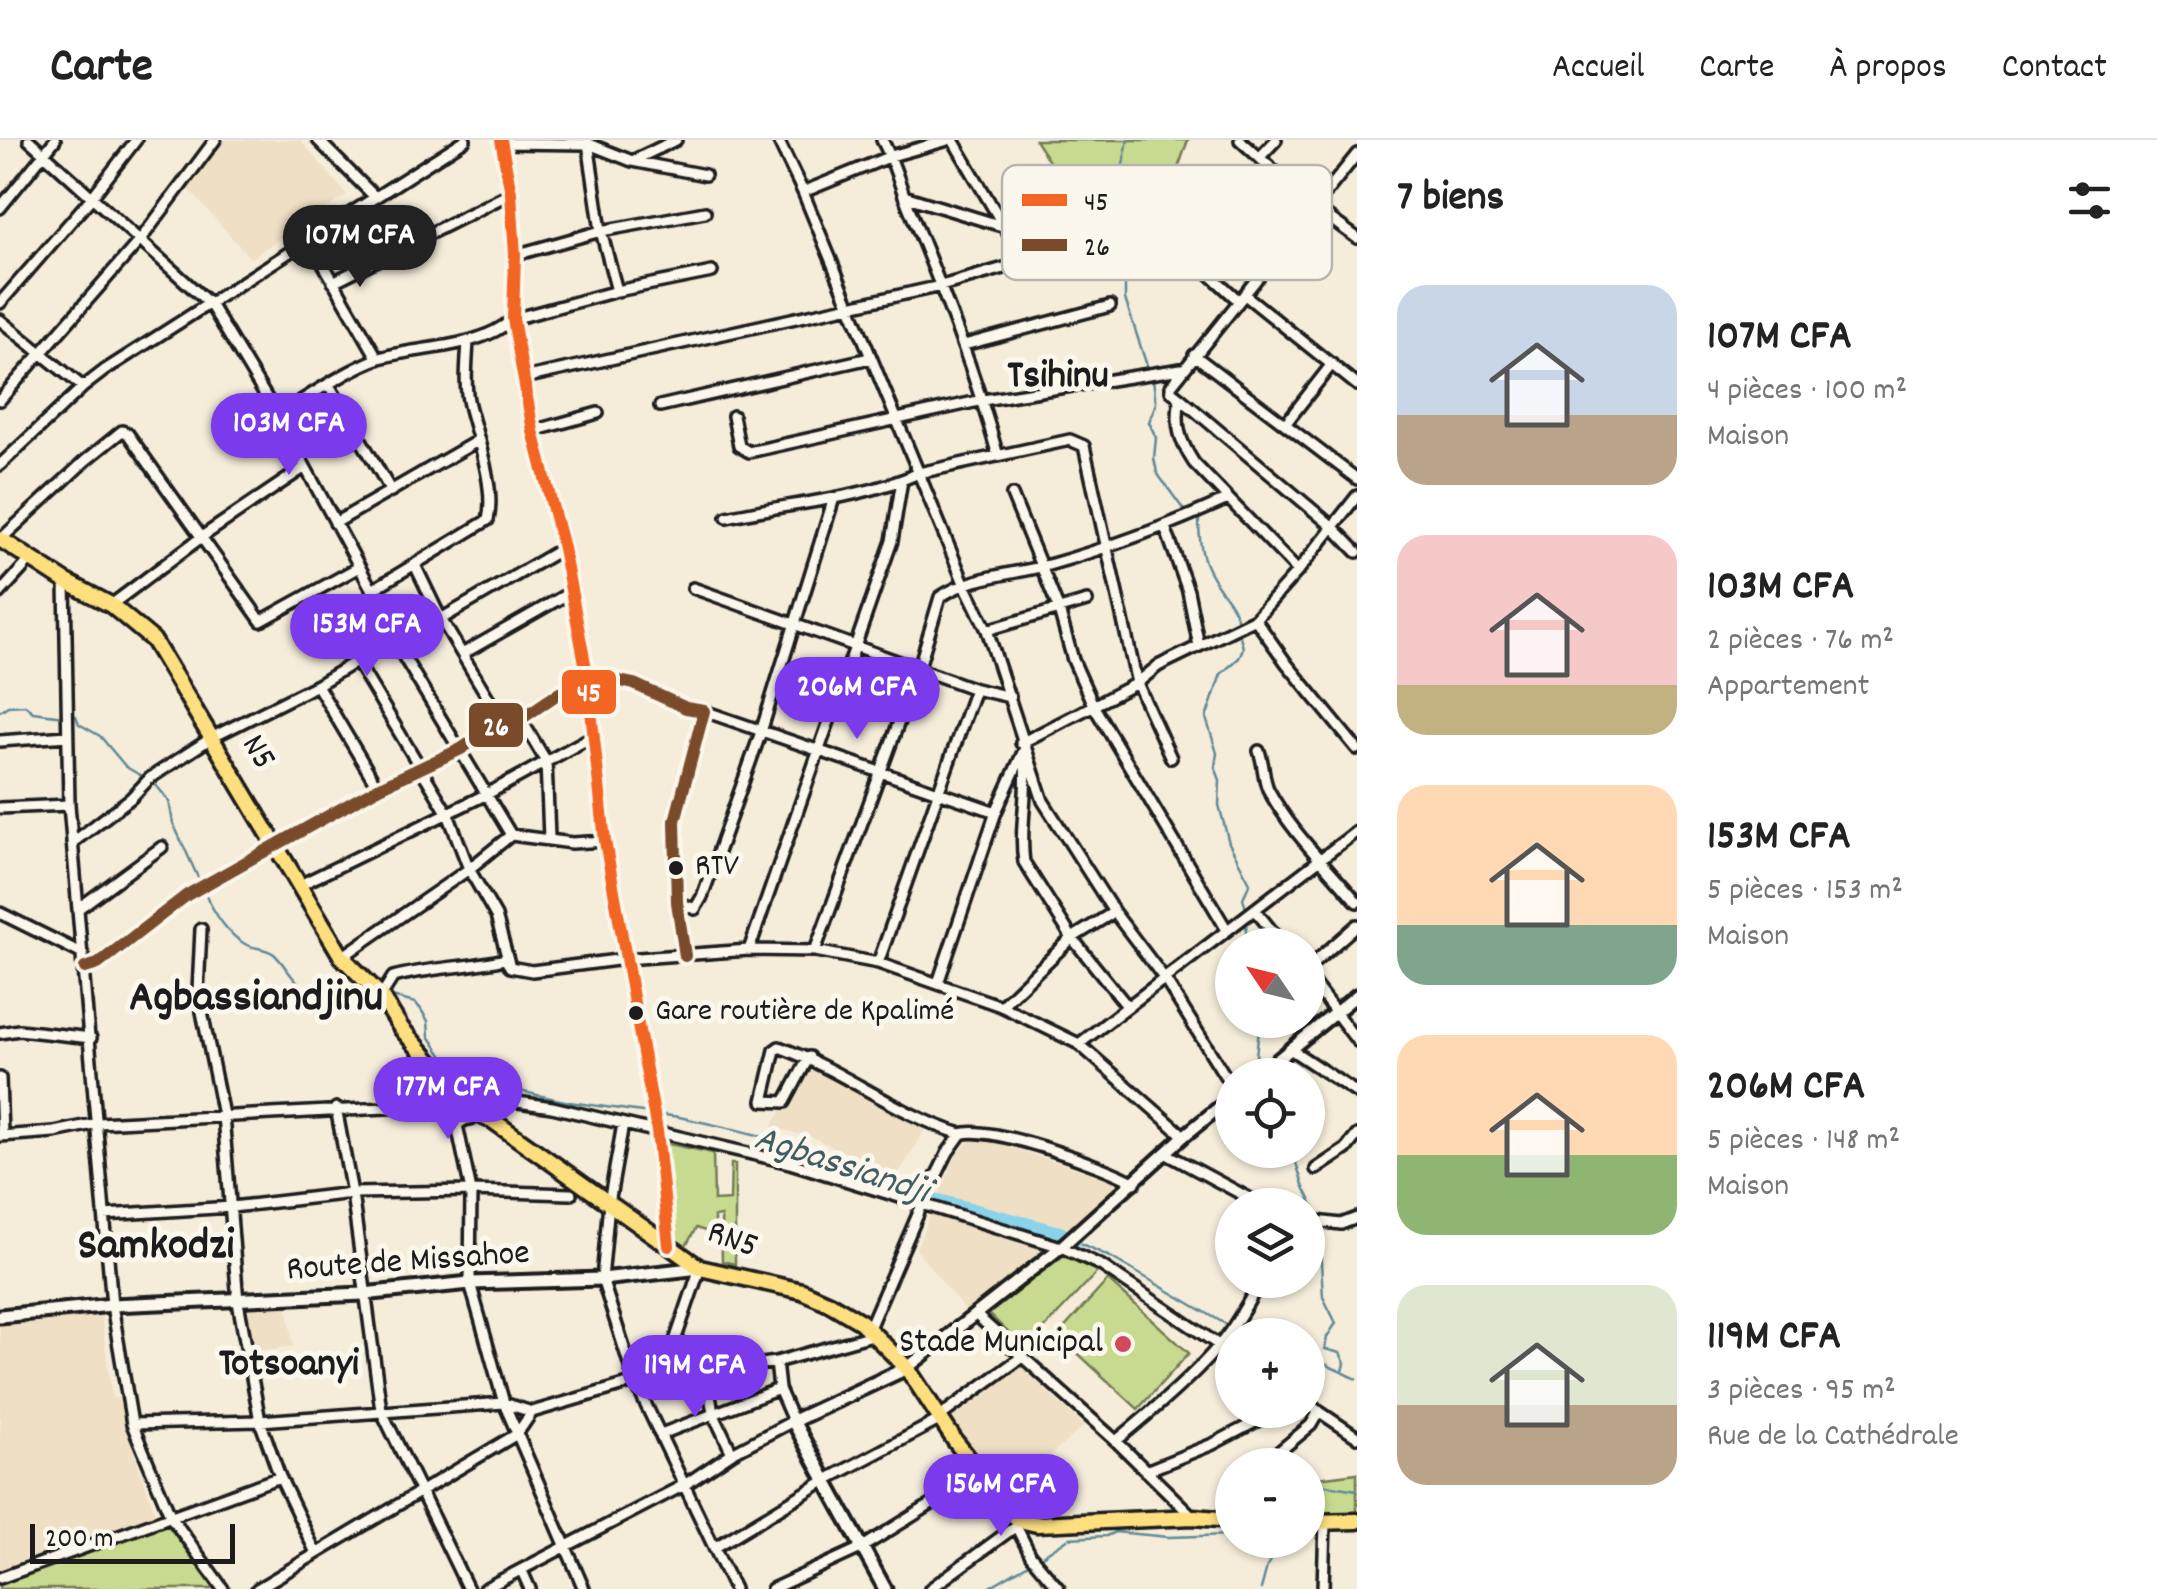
<!DOCTYPE html>
<html lang="fr">
<head>
<meta charset="utf-8">
<style>
	:root { --surface:#fff; --page:#f2f2f2; --text:#222; --muted:#767676; --line:#e0e0e0; --accent:#7c3aed }
	body { margin:0; font-family:Dekko,sans-serif; background:var(--page); color:var(--text); height:100vh; display:flex; flex-direction:column; font-size:38px; white-space:nowrap }
	* { box-sizing:border-box; margin:0 }
	p { font-size:32px; color:var(--muted) }
	.icon { flex:none; width:55px; height:55px; fill:none; stroke:currentColor; stroke-width:2; stroke-linecap:round; stroke-linejoin:round }
	.map { position:relative; flex:1; overflow:hidden }
	.drawer { display:flex; flex-direction:column; background:var(--surface); width:800px }
	.drawer>* { flex:none }
	.needle { width:65px; rotate:305deg }
	.controls { position:absolute; left:1215px; top:788px; display:grid; gap:20px }
	.controls a { display:grid; place-items:center; width:110px; height:110px; border-radius:50%; background:var(--surface); box-shadow:0 2px 8px #0004; font-size:50px }
	.scale { position:absolute; left:30px; bottom:25px; width:205px; box-sizing:border-box; padding-left:10px; border:5px solid #1c1c1c; border-top:0; font-size:28px; line-height:35px; white-space:nowrap; color:#1c1c1c; -webkit-text-stroke:8px #fbf7ec; paint-order:stroke }
	.price { position:absolute; translate:-50% -85px; padding:0 22px; border-radius:35px; background:var(--accent); color:#fff; font-size:32px; line-height:65px; filter:drop-shadow(0 2px 5px #0008) }
	.price::after { content:''; position:absolute; left:50%; top:60px; width:30px; height:22px; margin-left:-15px; background:inherit; clip-path:polygon(0 0,100% 0,50% 100%) }
	.price.active { background:#222; color:#fff }
	ul { padding:0; list-style:none }
	li { display:flex; align-items:center; gap:30px; height:250px; padding:0 40px }
	li span { display:grid; place-items:center; flex:none; width:280px; height:200px; border-radius:30px; color:#555 }
	li>.icon { margin-inline-start:auto }
	span .icon { width:120px; height:120px; fill:#fffc; stroke-width:1 }
	li b { font-size:42px }
	h2 { display:flex; justify-content:space-between; align-items:center; height:120px; padding:0 40px; font-size:42px }
	header { display:flex; align-items:center; gap:60px; box-sizing:border-box; height:140px; padding:0 50px; background:var(--surface); border-bottom:2px solid var(--line) }
	header strong { font-size:48px }
	nav { display:flex; gap:55px; margin-inline-start:auto; font-size:35px }
	main { display:flex; flex:1; min-height:0 }
	.map>svg:first-child { display:block }
	.built { fill:#eedfc5 }
	.green { fill:#c8da8f; stroke:#727b56; stroke-width:2.5 }
	.lines { fill:none; stroke-linecap:round; stroke-linejoin:round }
	.stream { stroke:#5e8a98; stroke-width:2.5 }
	.river { stroke:#8ad3eb; stroke-width:12 }
	.minor-casing { stroke:#1c1c1c; stroke-width:16 }
	.tertiary-casing { stroke:#1c1c1c; stroke-width:18 }
	.secondary-casing { stroke:#1c1c1c; stroke-width:19 }
	.primary-casing { stroke:#1c1c1c; stroke-width:21 }
	.minor { stroke:#fbf7ec; stroke-width:9 }
	.tertiary { stroke:#fbf7ec; stroke-width:10 }
	.secondary { stroke:#fbf7ec; stroke-width:11 }
	.primary { stroke:#fddf80; stroke-width:14 }
	.bus-1-casing { stroke:#fbf7ec; stroke-width:20 }
	.bus-2-casing { stroke:#fbf7ec; stroke-width:20 }
	.bus-1 { stroke:#f26522; stroke-width:12 }
	.bus-2 { stroke:#7a4b2a; stroke-width:12 }
	.bus-dot { fill:#1c1c1c; stroke:#fbf7ec; stroke-width:4 }
	.poi-dot { fill:#d1495b; stroke:#fbf7ec; stroke-width:4 }
	.labels { text-anchor:middle; dominant-baseline:central; stroke-width:10; stroke-linejoin:round; paint-order:stroke }
	.bus-label { font-size:32px; fill:#1c1c1c; stroke:#fbf7ec; text-anchor:start }
	.street-label { font-size:35px; fill:#1c1c1c; stroke:#fbf7ec }
	.poi-label { font-size:35px; fill:#1c1c1c; stroke:#fbf7ec; text-anchor:end }
	.water-label { font-size:38px; font-style:italic; fill:#425c64; stroke:#fbf7ec }
	.quarter-label { font-size:40px; font-weight:bold; fill:#1c1c1c; stroke:#fbf7ec }
	.district-label { font-size:45px; font-weight:bold; fill:#1c1c1c; stroke:#fbf7ec }
	.key { fill:#fbf7ec; stroke:#b8b5ae; stroke-width:2.5 }
	.key-label { font-size:28px; fill:#1c1c1c }
	.line-badge { stroke:#fbf7ec; stroke-width:4 }
	.badge-label { font-size:28px; text-anchor:middle; font-weight:bold; fill:#fff }
</style>
</head>
<body>
<header>
<strong>Carte</strong>
<nav><a>Accueil</a><a>Carte</a><a>À propos</a><a>Contact</a></nav>
</header>
<main>
<div class="map">
<svg width="1357" height="1449" viewBox="0 0 1357 1449">
	<rect width="100%" height="100%" fill="#f5ecda"/>
	<filter id="ink" filterUnits="userSpaceOnUse"><feTurbulence type="fractalNoise" baseFrequency=".01" numOctaves="2"/><feDisplacementMap in="SourceGraphic" scale="20" xChannelSelector="R" yChannelSelector="G"/><feConvolveMatrix kernelMatrix="1 2 1 2 8 2 1 2 1" color-interpolation-filters="sRGB"/></filter>
	<g filter="url(#ink)">
		<path class="built" d="M220 0H300L347 55 250 118 186 46Z
			M810 923 925 990 897 1036 814 998 772 987Z
			M972 998H982L1114 1041 1116 1048 967 1173 916 1109 956 1016Z
			M287 1163 293 1206 250 1212 242 1168Z
			M101 1175 112 1258H120L127 1293 159 1383 0 1433V1184Z
			M1018 1224 1084 1286 1005 1355 947 1274Z"/>
		<path class="green" d="M1035 0H1188L1176 34 1145 70 1133 99 1113 109 1080 94 1061 40Z
			M664 1003 713 1013 714 1061 730 1060 731 1024H735V1124L722 1121 721 1076 714 1077V1094L696 1088 685 1108 676 1102Z
			M1065 1114 1099 1130 1025 1209 989 1174Z
			M1108 1140 1189 1213 1138 1269 1058 1195Z
			M1032 1331 1062 1358 1054 1371 1028 1370 1005 1355Z
			M1357 1333V1373L1308 1374V1342L1310 1339Z
			M167 1384 215 1449H0V1443Z"/>
		<g class="lines">
			<path class="stream" d="M1128 0 1116 59V88L1133 99 1125 129V159L1149 232
				M1153 239 1156 263 1149 282 1156 298 1154 318 1157 333 1186 373
				M1193 376 1199 379C1199 396 1200 412 1207 427 1216 448 1234 462 1239 484
				M1239 492 1243 508 1239 518 1221 534 1206 578 1217 613 1215 627 1220 640 1219 665 1229 703 1250 743 1243 758 1246 769
				M0 571 8 566 25 565 33 572 64 576
				M72 576H76L79 584 100 596 126 627 147 639
				M151 639 169 661 173 683 200 742
				M203 749C212 769 225 793 245 804 254 809 265 807 274 814 289 828 296 851 319 855 329 857 339 850 349 849L360 858 376 860
				M1245 805 1247 777
				M388 856 415 863 420 868 428 881 429 896 457 937 569 962 679 977 742 991 812 1009 888 1045 923 1056
				M1260 927 1256 915 1260 880
				M1292 1010 1303 1045 1319 1078
				M1319 1086 1323 1157 1336 1183 1327 1197 1325 1209 1340 1213 1345 1223 1343 1232
				M1076 1101 1112 1118 1227 1185
				M1234 1189 1247 1195
				M1308 1222 1318 1221 1357 1239
				M1308 1352 1326 1345 1357 1350
				M1039 1418 1069 1398 1106 1396 1115 1392 1169 1397 1232 1395
				M986 1449 1032 1422
				M1261 1449 1267 1427 1283 1400"/>
			<path class="river" d="M928 1057 1060 1092 1076 1101"/>
			<g class="minor-casing">
				<path id="minor" d="M29 0 210 164 277 275 372 450 393 499 511 695
					M318 0 375 57
					M501 0 511 53 515 115 513 179 533 291 563 408 587 534 605 701 657 991 669 1106
					M778 0 803 52 964 443 987 490 1043 661 1114 772 1164 838 1232 947
					M882 0C895 23 900 48 911 73 944 153 975 232 998 316
					M1240 0 1313 66 1357 98
					M502 3 589 4 632 21 676 0
					M588 3 601 91 617 151
					M1260 17 1276 0
					M632 21 705 35
					M803 52 891 16 948 0
					M1171 55 1180 96 1190 116 1239 161
					M904 56 1002 86
					M0 68 55 0
					M309 99 378 219
					M515 115 601 91 705 72
					M1025 122 1062 115
					M333 142 511 53
					M1245 155 1357 245
					M0 163 93 56 136 0
					M0 180 83 247
					M964 205 1110 166
					M1194 215 1357 339
					M524 238 941 146 1025 122 953 0
					M329 245 391 351
					M1180 258 1333 387 1357 412
					M0 260 141 99 215 0
					M660 266 870 218
					M277 275C307 258 350 228 380 218 424 205 477 210 513 179L617 151 712 132
					M733 276 739 306 749 312 983 260 1181 229
					M1286 283 1332 224
					M533 291 598 273
					M0 325 83 247 105 230 465 0
					M1012 355 1059 470 1073 520 1093 565 1227 790
					M1357 356 1298 431 1255 479 1287 524 1357 609
					M727 377C790 363 859 360 919 333L1070 300 1084 306 1137 543 1171 618
					M335 383 479 300
					M1165 387 1188 451 1199 506
					M1 399 85 321 122 291 128 294 261 481 359 427
					M415 425 441 479 502 581
					M1298 431 1194 323C1179 300 1175 285 1180 258L1171 251V246L1357 14
					M65 441 69 665 112 1165 132 1284 171 1377 223 1449
					M693 448 975 549 1010 557
					M372 450 488 380C496 348 477 297 469 265 464 245 467 222 468 201
					M0 453 31 419
					M111 465 203 396 305 327
					M987 490 1087 461
					M464 513 571 452
					M357 522 448 674 469 729 496 776 510 827 532 831 625 819 749 810 815 811 878 823 1001 866 1079 904 1184 996
					M317 545 378 648
					M704 571 996 672
					M521 579 546 621 549 698
					M0 601 67 596
					M1021 603 1137 543 1158 526 1255 479
					M1259 611C1264 624 1263 638 1268 649 1290 691 1327 726 1357 762
					M1025 623C1028 657 1019 690 1024 722L1072 798 1127 866
					M0 668 69 665
					M72 703 131 658 150 638 213 597 317 545 393 499 441 479 563 408
					M300 745 489 653 595 595
					M677 762 695 769 702 757 761 592 834 358
					M79 768 162 707
					M1256 771 1283 805
					M0 773 83 814
					M201 789 198 852 223 975 238 1162 260 1281 280 1337 316 1413
					M749 810 892 401 902 340
					M815 811 919 527 940 457C973 435 1014 435 1052 424 1112 407 1170 385 1228 359
					M342 817 469 729 511 695 572 703 605 701
					M878 823 975 549
					M85 828 98 824 187 755 378 648 461 609 502 581 521 579 587 534 634 544 686 568 704 571 675 681 677 762 685 816
					M1308 828 1357 785
					M1308 836 1357 901
					M938 843 996 672 1024 610
					M381 856 393 837C430 827 468 828 505 819L509 825
					M1001 866 1072 798 1114 772
					M0 893 19 890 91 898
					M1079 904 1357 691
					M1290 909 1357 953
					M809 917 785 962 763 961 775 910 779 907C843 930 896 974 961 994
					M0 938 2 995
					M477 955 490 958 479 965
					M490 958 552 967 790 1023 1061 1107 1102 1126 1232 1214
					M336 968 352 1053 381 1270 468 1449
					M462 976 457 985 475 973
					M623 984 609 1063 602 1139 635 1242 734 1449
					M457 985 471 1051 470 1143 504 1263 584 1449
					M0 996 54 992 98 983 442 965 454 971
					M1165 1013 1262 1065
					M1316 1029 1346 1009 1357 995
					M104 1075 232 1067 352 1053 471 1051 571 1054
					M1308 1080 1341 1084 1357 1078
					M975 1174 1116 1301 1193 1377
					M869 1188 922 1065 948 1012 961 994C989 984 1107 1027 1135 1043
					M706 1232 713 1273 732 1313
					M663 1236 700 1128
					M1308 1264 1357 1297
					M939 1277 1022 1217
					M132 1284 260 1281 504 1263 532 1272 635 1242 776 1222 876 1194
					M661 1294 779 1249
					M1116 1301C1150 1273 1210 1223 1233 1187 1243 1172 1252 1156 1261 1140
					M1263 1325 1311 1285 1319 1271
					M1146 1331 1213 1304 1278 1270
					M1017 1382 1016 1386 1031 1416 1059 1449
					M714 1408 826 1340 941 1279
					M522 1431 530 1449
					M0 1438 280 1337
					M257 1449 517 1294 532 1272
					M484 1449 686 1344 732 1313 793 1281 779 1249 776 1222
					M772 1449 861 1408 980 1334
					M930 1449 1016 1386
					M1323 1449 1325 1382"/>
			</g>
			<g class="tertiary-casing">
				<path id="tertiary" d="M1259 935 1357 855
					M907 1228 1061 1107 1184 996 1232 957"/>
			</g>
			<g class="secondary-casing">
				<path id="secondary" d="M0 1176 112 1165 363 1154 470 1143 602 1139 700 1128
					M885 1449 793 1281 907 1228"/>
			</g>
			<g class="primary-casing">
				<path id="primary" d="M0 399 65 441 111 465 153 500 342 817 381 856 401 888 449 943 454 956
					M452 963a14 14 0 1 1 28 0a14 14 0 1 1-28 0Z
					M475 973 492 980 700 1128 802 1151 829 1163 861 1182 907 1228 955 1301 1010 1372 1019 1380 1037 1384 1193 1377 1232 1380
					M1308 1382 1357 1381"/>
			</g>
			<use href="#minor" class="minor"/>
			<use href="#tertiary" class="tertiary"/>
			<use href="#secondary" class="secondary"/>
			<use href="#primary" class="primary"/>
			<g class="bus-1-casing">
				<path id="bus-1" d="M501 0 511 53 515 115 513 179 533 291 563 408 587 534 605 701 657 991 669 1106"/>
			</g>
			<g class="bus-2-casing">
				<path id="bus-2" d="M85 828 98 824 187 755 378 648 461 609 502 581 521 579 587 534 634 544 686 568 704 571 675 681 677 762 685 816"/>
			</g>
			<use href="#bus-1" class="bus-1"/>
			<use href="#bus-2" class="bus-2"/>
		</g>
	</g>
	<g class="bus-dot">
		<circle cx="676" cy="728" r="9"/>
		<circle cx="636" cy="873" r="9"/>
	</g>
	<circle class="poi-dot" cx="1123" cy="1204" r="10"/>
	<g class="labels">
		<g class="bus-label">
			<text x="695" y="728">RTV</text>
			<text x="655" y="873">Gare routière de Kpalimé</text>
		</g>
		<g class="street-label">
			<text transform="translate(257 613) rotate(59)">N5</text>
			<text transform="translate(732 1101) rotate(20)">RN5</text>
			<text transform="translate(408 1123) rotate(-4)">Route de Missahoe</text>
		</g>
		<g class="poi-label">
			<text x="1103" y="1204">Stade Municipal</text>
		</g>
		<g class="water-label">
			<text transform="translate(841 1027) rotate(18)">Agbassiandji</text>
		</g>
		<g class="quarter-label">
			<text x="1058" y="238">Tsihinu</text>
			<text x="289" y="1226">Totsoanyi</text>
		</g>
		<g class="district-label">
			<text x="256" y="860">Agbassiandjinu</text>
			<text x="156" y="1108">Samkodzi</text>
		</g>
	</g>
	<rect x="1002" y="25" width="330" height="115" rx="15" class="key"/>
	<rect x="1022" y="54" width="45" height="12" fill="#f26522"/>
	<rect x="1022" y="99" width="45" height="12" fill="#7a4b2a"/>
	<g class="key-label">
		<text x="1084" y="70">45</text>
		<text x="1084" y="115">26</text>
	</g>
	<g class="line-badge">
		<rect x="560" y="528" width="58" height="48" rx="10" fill="#f26522"/>
		<rect x="467" y="561" width="58" height="48" rx="10" fill="#7a4b2a"/>
	</g>
	<g class="badge-label">
		<text x="589" y="561">45</text>
		<text x="496" y="595">26</text>
	</g>
</svg>
<div class="controls">
<a><svg class="needle" viewBox="-14 -14 28 28"><path d="M0-13l5 13h-10z" fill="#e53935"/><path d="M0 13l5-13h-10z" fill="#767676"/></svg></a>
<a><svg class="icon" aria-label="locate" viewBox="0 0 24 24"><circle cx="12" cy="12" r="6"/><path d="M12 2v4M12 18v4M2 12h4M18 12h4"/></svg></a>
<a><svg class="icon" aria-label="layers" viewBox="0 0 24 24"><path d="M12 4l9 5-9 5-9-5zM3 14l9 5 9-5"/></svg></a>
<a>+</a>
<a>−</a>
</div>
<div class="scale">200 m</div>
<b class="price active" style="left:360px;top:150px">107M CFA</b>
<b class="price" style="left:289px;top:338px">103M CFA</b>
<b class="price" style="left:367px;top:539px">153M CFA</b>
<b class="price" style="left:857px;top:602px">206M CFA</b>
<b class="price" style="left:448px;top:1002px">177M CFA</b>
<b class="price" style="left:695px;top:1280px">119M CFA</b>
<b class="price" style="left:1001px;top:1399px">156M CFA</b>
</div>
<section class="drawer">
<h2>7 biens<svg class="icon" aria-label="filters" viewBox="0 0 24 24"><path d="M4 7h16M4 17h16"/><circle cx="9" cy="7" r="2"/><circle cx="15" cy="17" r="2"/></svg></h2>
<ul>
<li><span style="background:linear-gradient(#c9d6e8 65%,#b9a48a 0)"><svg class="icon" aria-label="home" viewBox="0 0 24 24"><path d="M3 11l9-7 9 7M6 9v11h12V9"/></svg></span><div><b>107M CFA</b><p>4 pièces · 100 m²</p><p>Maison</p></div></li>
<li><span style="background:linear-gradient(#f6c9c9 75%,#c2b280 0)"><svg class="icon" aria-label="home" viewBox="0 0 24 24"><path d="M3 11l9-7 9 7M6 9v11h12V9"/></svg></span><div><b>103M CFA</b><p>2 pièces · 76 m²</p><p>Appartement</p></div></li>
<li><span style="background:linear-gradient(#ffd9b3 70%,#7fa58c 0)"><svg class="icon" aria-label="home" viewBox="0 0 24 24"><path d="M3 11l9-7 9 7M6 9v11h12V9"/></svg></span><div><b>153M CFA</b><p>5 pièces · 153 m²</p><p>Maison</p></div></li>
<li><span style="background:linear-gradient(#ffd9b3 60%,#8fb573 0)"><svg class="icon" aria-label="home" viewBox="0 0 24 24"><path d="M3 11l9-7 9 7M6 9v11h12V9"/></svg></span><div><b>206M CFA</b><p>5 pièces · 148 m²</p><p>Maison</p></div></li>
<li><span style="background:linear-gradient(#dfe7d0 60%,#b9a48a 0)"><svg class="icon" aria-label="home" viewBox="0 0 24 24"><path d="M3 11l9-7 9 7M6 9v11h12V9"/></svg></span><div><b>119M CFA</b><p>3 pièces · 95 m²</p><p>Rue de la Cathédrale</p></div></li>
</ul>
</section>
</main>
</body>
</html>
